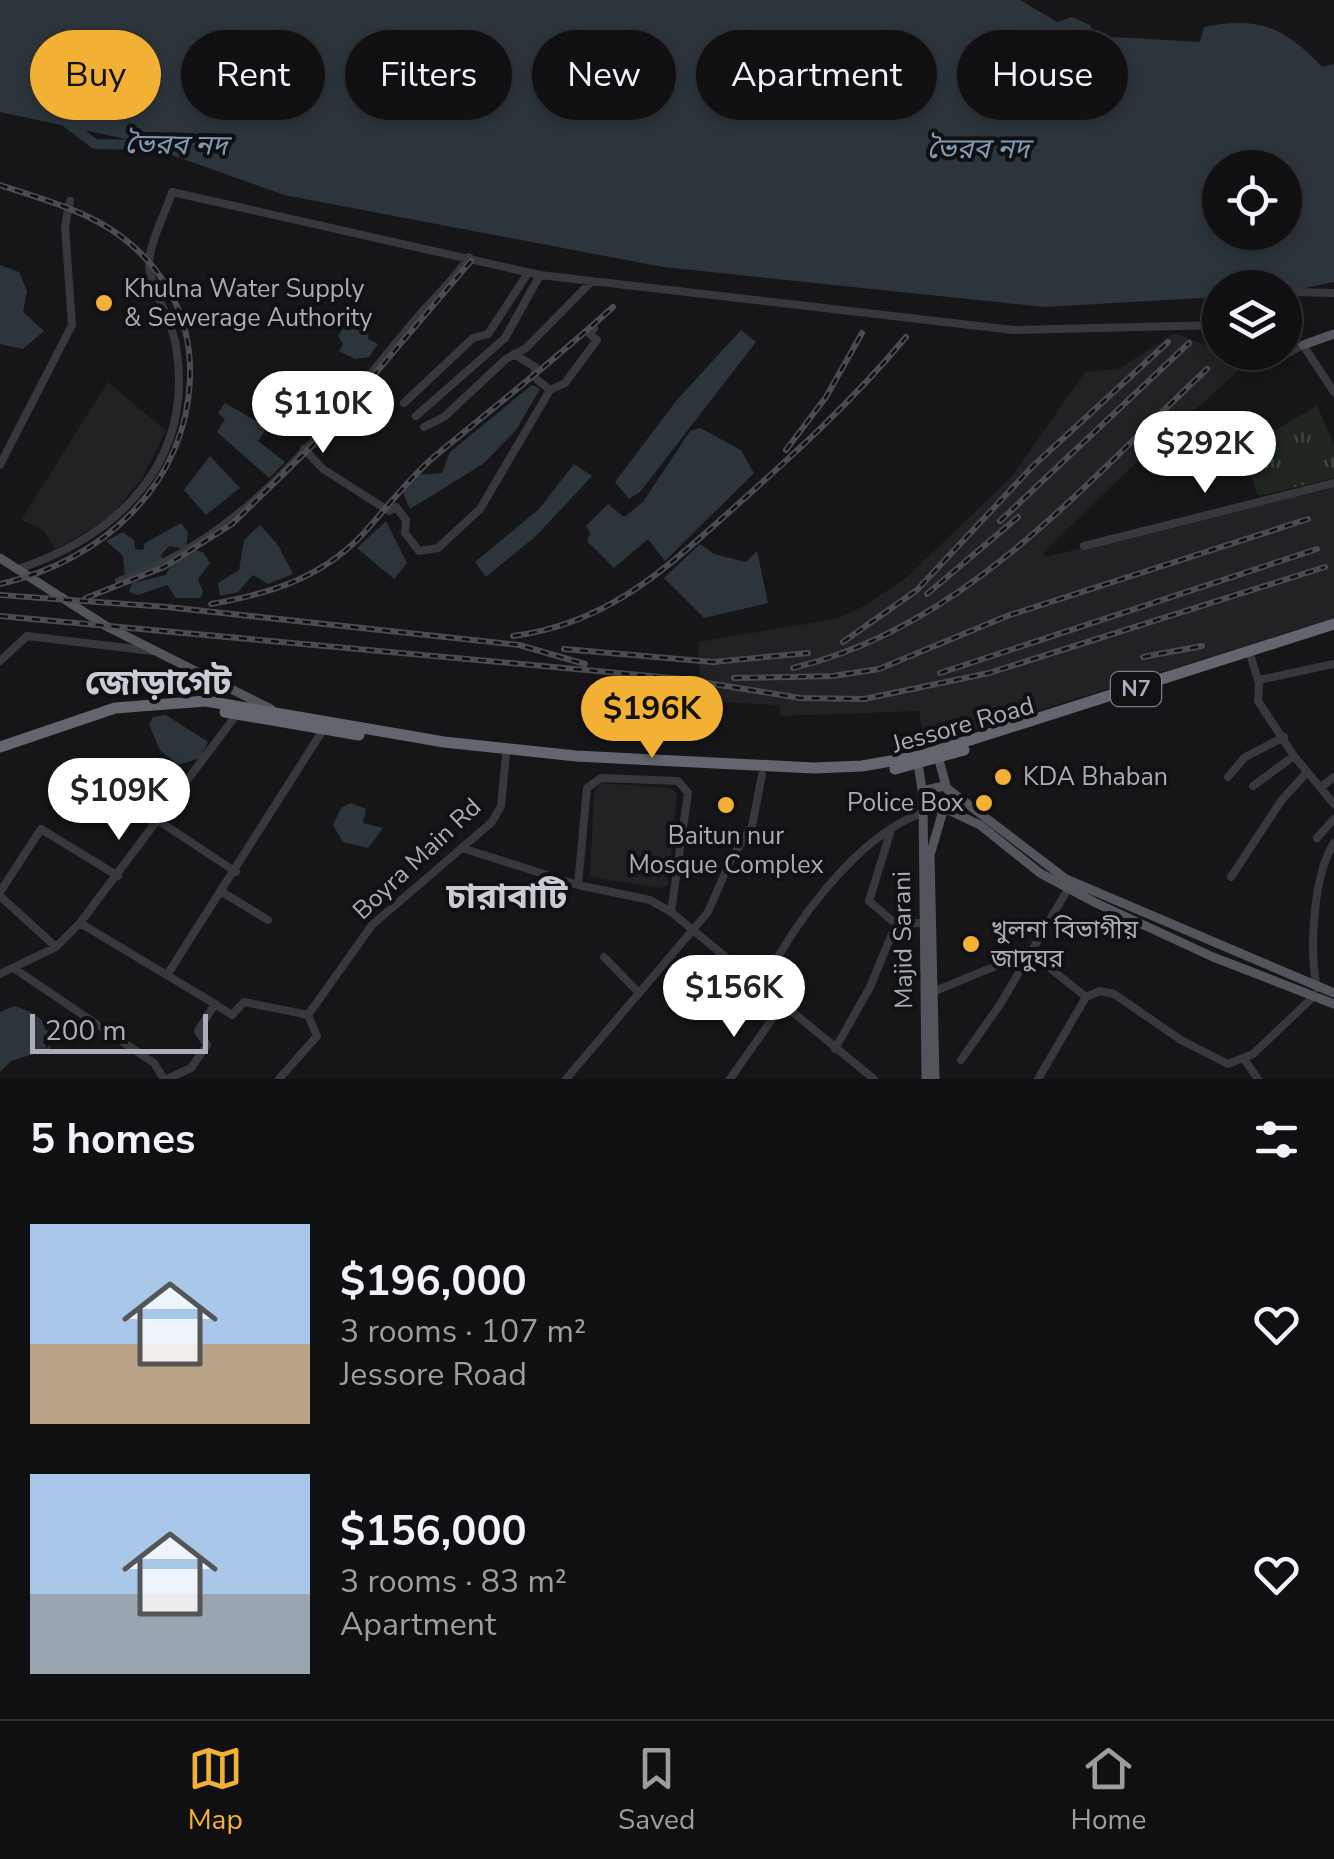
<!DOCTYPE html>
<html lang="en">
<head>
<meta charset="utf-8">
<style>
	:root { --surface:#101012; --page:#1e1e20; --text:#f1f3f6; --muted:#9c9d9f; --line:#303032; --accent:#f2b134 }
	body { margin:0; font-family:"Nunito Sans","Noto Sans Bengali",sans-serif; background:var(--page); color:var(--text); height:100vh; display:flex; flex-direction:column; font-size:38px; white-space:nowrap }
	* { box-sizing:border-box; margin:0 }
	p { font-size:32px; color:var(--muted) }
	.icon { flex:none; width:55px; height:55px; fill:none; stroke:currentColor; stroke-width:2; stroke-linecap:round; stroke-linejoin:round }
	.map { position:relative; height:1079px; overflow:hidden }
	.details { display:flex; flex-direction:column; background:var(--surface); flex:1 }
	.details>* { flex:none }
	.hud { position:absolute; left:30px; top:30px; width:1275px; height:90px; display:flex; gap:20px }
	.controls { position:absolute; left:1202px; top:150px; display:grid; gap:20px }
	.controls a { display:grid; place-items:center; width:100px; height:100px; border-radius:50%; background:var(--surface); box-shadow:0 5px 15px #0003,0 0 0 2px var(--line); font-size:50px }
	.scale { position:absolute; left:30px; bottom:25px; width:178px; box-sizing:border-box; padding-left:10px; border:5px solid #a8adb8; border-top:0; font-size:28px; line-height:35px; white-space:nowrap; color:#a8adb8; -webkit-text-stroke:8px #111113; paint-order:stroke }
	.price { position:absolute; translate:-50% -85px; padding:0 22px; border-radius:35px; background:#fff; color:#222; font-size:32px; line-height:65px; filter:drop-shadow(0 2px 5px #0008) }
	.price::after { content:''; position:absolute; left:50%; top:60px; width:30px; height:22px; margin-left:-15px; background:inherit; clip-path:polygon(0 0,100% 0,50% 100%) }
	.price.selected { background:var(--accent); color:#111 }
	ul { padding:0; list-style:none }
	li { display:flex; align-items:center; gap:30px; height:250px; padding:0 30px }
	li span { display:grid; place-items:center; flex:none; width:280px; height:200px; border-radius:0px; color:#555 }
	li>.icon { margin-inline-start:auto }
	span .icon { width:120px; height:120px; fill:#fffc; stroke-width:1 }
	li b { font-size:42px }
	h2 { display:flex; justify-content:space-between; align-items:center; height:120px; padding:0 30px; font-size:42px }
	.pill { padding:0 35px; border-radius:45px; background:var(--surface); box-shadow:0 5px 15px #0003,0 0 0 2px var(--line); font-size:35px; line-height:90px }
	.pill.selected { background:var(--accent); color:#111 }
	.dock { display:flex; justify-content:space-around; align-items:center; height:140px; border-top:2px solid var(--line); background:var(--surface); font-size:28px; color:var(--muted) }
	.dock a { display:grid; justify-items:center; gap:5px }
	.dock .selected { color:var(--accent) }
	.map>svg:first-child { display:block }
	.built { fill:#222225 }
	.park { fill:url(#park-tufts) }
	.water { fill:#2c353c; fill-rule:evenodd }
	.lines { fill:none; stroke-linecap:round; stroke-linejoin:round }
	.river { stroke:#2c353c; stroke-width:10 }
	.minor { stroke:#37383d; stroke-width:8 }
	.major { stroke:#53555c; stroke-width:9 }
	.highway { stroke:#63666e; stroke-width:11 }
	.rail-casing { stroke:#4a4c52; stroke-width:6 }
	.rail { stroke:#111113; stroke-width:2.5; stroke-dasharray:8; stroke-linecap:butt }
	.poi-dot { fill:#f2b134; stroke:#111113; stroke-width:4 }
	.labels { text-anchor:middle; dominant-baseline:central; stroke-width:8; stroke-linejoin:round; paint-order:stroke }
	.shield { fill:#111113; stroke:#7b7e86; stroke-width:2.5 }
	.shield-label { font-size:22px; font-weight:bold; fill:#a8adb8 }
	.poi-label { font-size:25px; fill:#a8adb8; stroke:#111113; text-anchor:start }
	.street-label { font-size:25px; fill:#a8adb8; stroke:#111113 }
	.water-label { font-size:28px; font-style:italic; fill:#7f9bb3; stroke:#111113 }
	.district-label { font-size:35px; font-weight:bold; fill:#c9ccd4; stroke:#111113 }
</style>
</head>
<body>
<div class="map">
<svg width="1334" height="1079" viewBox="0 0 1334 1079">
	<defs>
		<pattern id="park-tufts" width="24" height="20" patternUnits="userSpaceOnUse" patternTransform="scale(2.5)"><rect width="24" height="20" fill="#1e261f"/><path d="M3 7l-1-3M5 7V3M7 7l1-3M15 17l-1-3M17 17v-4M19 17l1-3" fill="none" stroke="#3c433d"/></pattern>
	</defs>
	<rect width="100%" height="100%" fill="#161618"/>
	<path class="built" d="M1174 333 1206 345 1220 337V352L1258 353 1125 473 1044 552 1045 557 1334 488V618L925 746 919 711 781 716 779 705 701 701 698 642 836 619 864 606 906 578 1012 476 1085 372 1119 369Z
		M108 382 166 431 142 478 110 518 56 549 43 530 21 520Z
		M601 783 670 788 677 793 668 885 660 888 590 877 594 792Z"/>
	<path class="park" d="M1317 406 1334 445V478L1258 496 1243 449Z"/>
	<path class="water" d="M0 0H1020L1057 22 1072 17 1090 25 1096 36 1200 42 1204 27C1259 16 1284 27 1322 67L1334 64V282L1285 292V288H1220V297L1044 307 663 267 284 195 130 140 0 112ZM1220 168H1285V232H1220Z
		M0 265 19 272 27 291 23 312 44 331 23 349 0 344Z
		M350 316 370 324 368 339 378 344 369 357 355 359 339 351 343 344 338 336Z
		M741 330 756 342 640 492 629 499 615 482 676 401Z
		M532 385 540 389 516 430 483 464 410 509 403 493 416 475 442 473 450 452Z
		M225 403 267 427 258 441 285 462 269 478 217 432 225 419 218 413Z
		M700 428 741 450 754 473 665 561 648 539 614 568 587 541 590 533 586 526 608 504 624 517 643 502 690 431Z
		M210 456 240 488 206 515 184 490Z
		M574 464 592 476 536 536 486 577 475 562 539 509Z
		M386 521 407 563 394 579 357 548Z
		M181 523 188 532 186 549 169 546 161 555 164 563 125 577 123 556 106 541 123 532 134 540 135 549 143 550 145 543Z
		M260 525 278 545 293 574 268 584 253 575 238 592 220 596 218 583 239 570 244 540Z
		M700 544 714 554 746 562 757 551 768 603 704 618 664 578Z
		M193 550 203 552 210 563 198 579 203 592 200 598H176L167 585 138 595 129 592 132 583 166 575 171 564Z
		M166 715 208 742 200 758 178 765 160 750 149 725 153 717Z
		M351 803 366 809 363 823 383 828 368 848 343 842 333 825 341 808Z
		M14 1006C37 1012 53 1024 50 1049L11 1061 0 1072V1012Z"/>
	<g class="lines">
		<path class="river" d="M66 122 95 144 157 145"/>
		<path class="minor" d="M1285 299 1293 292 1334 293
			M1253 352 1271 362 1303 345 1334 392
			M514 354 535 367V378L550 390
			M404 403 473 338 488 334 528 273
			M416 416 505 338 540 275
			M424 427 444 417 506 359 526 348 592 281
			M304 449 323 469 389 511 396 507 406 520 405 533 419 551 438 548 480 509 550 390 565 383 597 340 590 334 594 328
			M0 465 72 325 65 226 70 201
			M1084 546 1334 483
			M18 569C120 535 195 461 176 346 172 320 150 286 149 266 148 244 166 213 172 192L540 275 1013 330 1220 325
			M119 581C248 538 330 422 414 321 432 300 453 281 469 257
			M1251 657 1259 684 1258 701 1294 756 1334 804
			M0 661 27 636 152 651
			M1259 680 1334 664
			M1228 777 1245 757 1284 737
			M1253 786 1294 756
			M1321 787 1334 777
			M159 821 236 872
			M891 830 869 901 896 924
			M1317 838 1334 819
			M462 848 578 885 650 900 671 912 874 1079
			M1231 877 1281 801 1307 772
			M578 885 587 788 601 778 678 781 688 793 671 912
			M0 892 41 829 118 876
			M222 892 268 920
			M0 896 56 947
			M80 923 215 1004
			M604 957 639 993
			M15 969 154 1063 164 1079
			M0 974 56 947 80 923 237 714
			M167 975 323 730
			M1317 988C1309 950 1313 876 1334 843
			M761 989C790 928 856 836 922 813
			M935 991 1030 952 1086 997
			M835 1049 870 987 896 924 923 923
			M1244 1059 1258 1079
			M961 1060 1001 1003 1068 889
			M167 1079 191 1068 207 1045 198 1031 215 1004 232 1015 244 1002 308 1015
			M279 1079 317 1036 308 1015 372 925 492 822 501 806 506 755
			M566 1079 708 912 731 859 752 826 762 775
			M730 1079 782 1005
			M1038 1079 1086 997 1100 991 1114 994 1181 1040 1228 1064 1253 1054 1312 998"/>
		<path class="major" d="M1303 345 1334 334
			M0 558 106 626 271 709
			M937 753 947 789
			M918 764 923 795
			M950 792V803L943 811 925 805 926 790 944 786 1066 879 1334 993
			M923 802 926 1079
			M946 809 980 825 1040 873 1096 903 1213 957 1334 1004
			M935 1079 930 855 943 811"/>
		<path class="highway" d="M225 712 359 735
			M0 747 115 708 206 701 444 742 576 756 814 768 862 766 920 756 1334 624
			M895 769 964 750"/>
		<g class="rail-casing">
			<path id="rail" d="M0 185C39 198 85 210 119 235 166 269 192 320 190 378 186 486 102 561 0 584
				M786 450 826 397 862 333
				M1000 521 1189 343
				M927 594 1018 517
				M0 595 167 607 519 645 585 664
				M86 598 164 567 232 524 321 437 471 261
				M211 604C268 594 320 579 362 535 386 509 408 479 435 456 495 406 555 360 613 307
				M0 616 683 679 800 698 864 699 989 673 1325 567
				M513 636C605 624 661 573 727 514 792 456 850 404 906 337
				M843 642 917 590 1032 467 1168 342
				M564 649 713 662 808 653
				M1143 657 1202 646
				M793 668C965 627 1083 485 1207 369
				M940 673 1317 549
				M734 678 833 676 879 669 1007 616 1308 519"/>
		</g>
		<use href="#rail" class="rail"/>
	</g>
	<g class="poi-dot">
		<circle cx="104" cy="303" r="10"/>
		<circle cx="1003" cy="777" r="10"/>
		<circle cx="984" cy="803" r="10"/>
		<circle cx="726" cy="805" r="10"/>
		<circle cx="971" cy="944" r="10"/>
	</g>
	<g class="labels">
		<rect class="shield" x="1111" y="672" width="50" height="34" rx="8"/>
		<g class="shield-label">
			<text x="1136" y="689">N7</text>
		</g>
		<g class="poi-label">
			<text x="124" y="289">Khulna Water Supply<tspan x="124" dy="29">&amp; Sewerage Authority</tspan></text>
			<text x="1023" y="777">KDA Bhaban</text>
			<text x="964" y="803" text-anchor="end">Police Box</text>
			<text x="726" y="836" text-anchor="middle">Baitun nur<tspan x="726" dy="29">Mosque Complex</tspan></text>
			<text x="991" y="930">খুলনা বিভাগীয়<tspan x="991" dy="29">জাদুঘর</tspan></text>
		</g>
		<g class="street-label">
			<text transform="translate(963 725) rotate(-16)">Jessore Road</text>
			<text transform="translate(417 859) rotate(-43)">Boyra Main Rd</text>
			<text transform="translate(903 940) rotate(-91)">Majid Sarani</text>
		</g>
		<g class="water-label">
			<text transform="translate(176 145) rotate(1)">ভৈরব নদ</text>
			<text x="978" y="149">ভৈরব নদ</text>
		</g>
		<g class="district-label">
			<text x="158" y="682">জোড়াগেট</text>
			<text x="507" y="896">চারাবাটি</text>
		</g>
	</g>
</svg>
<div class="controls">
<a><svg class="icon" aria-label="locate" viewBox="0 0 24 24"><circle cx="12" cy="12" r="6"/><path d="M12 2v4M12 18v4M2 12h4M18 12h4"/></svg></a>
<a><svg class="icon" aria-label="layers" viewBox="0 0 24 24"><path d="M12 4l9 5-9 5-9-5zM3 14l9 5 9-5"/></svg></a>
</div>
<div class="scale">200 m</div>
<b class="price" style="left:323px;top:456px">$110K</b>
<b class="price" style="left:1205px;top:496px">$292K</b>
<b class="price selected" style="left:652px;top:761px">$196K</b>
<b class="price" style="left:119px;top:843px">$109K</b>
<b class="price" style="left:734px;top:1040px">$156K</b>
<div class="hud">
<a class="pill selected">Buy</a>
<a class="pill">Rent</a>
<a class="pill">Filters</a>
<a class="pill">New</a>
<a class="pill">Apartment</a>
<a class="pill">House</a>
</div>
</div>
<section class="details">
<h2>5 homes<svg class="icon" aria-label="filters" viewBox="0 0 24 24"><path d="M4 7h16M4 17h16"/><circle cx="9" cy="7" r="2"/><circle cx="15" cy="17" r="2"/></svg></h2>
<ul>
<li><span style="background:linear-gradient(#a9c7e8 60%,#b9a48a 0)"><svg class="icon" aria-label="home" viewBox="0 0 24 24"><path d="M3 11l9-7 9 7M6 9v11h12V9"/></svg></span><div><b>$196,000</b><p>3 rooms · 107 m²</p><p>Jessore Road</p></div><svg class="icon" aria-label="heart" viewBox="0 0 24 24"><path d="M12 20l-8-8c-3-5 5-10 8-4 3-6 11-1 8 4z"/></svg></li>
<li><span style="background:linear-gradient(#a9c7e8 60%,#9aa5b1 0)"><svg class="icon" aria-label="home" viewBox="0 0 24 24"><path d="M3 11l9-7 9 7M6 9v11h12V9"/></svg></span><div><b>$156,000</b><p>3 rooms · 83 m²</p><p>Apartment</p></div><svg class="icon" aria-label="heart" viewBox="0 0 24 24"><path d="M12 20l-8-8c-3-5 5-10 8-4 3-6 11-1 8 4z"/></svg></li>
</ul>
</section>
<nav class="dock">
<a class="selected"><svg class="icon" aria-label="map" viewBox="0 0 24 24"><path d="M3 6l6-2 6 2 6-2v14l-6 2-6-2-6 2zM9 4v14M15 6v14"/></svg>Map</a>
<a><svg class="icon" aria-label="saved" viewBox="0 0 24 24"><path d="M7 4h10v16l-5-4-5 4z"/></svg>Saved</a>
<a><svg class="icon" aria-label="home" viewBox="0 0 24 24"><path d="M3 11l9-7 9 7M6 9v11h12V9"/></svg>Home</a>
</nav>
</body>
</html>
